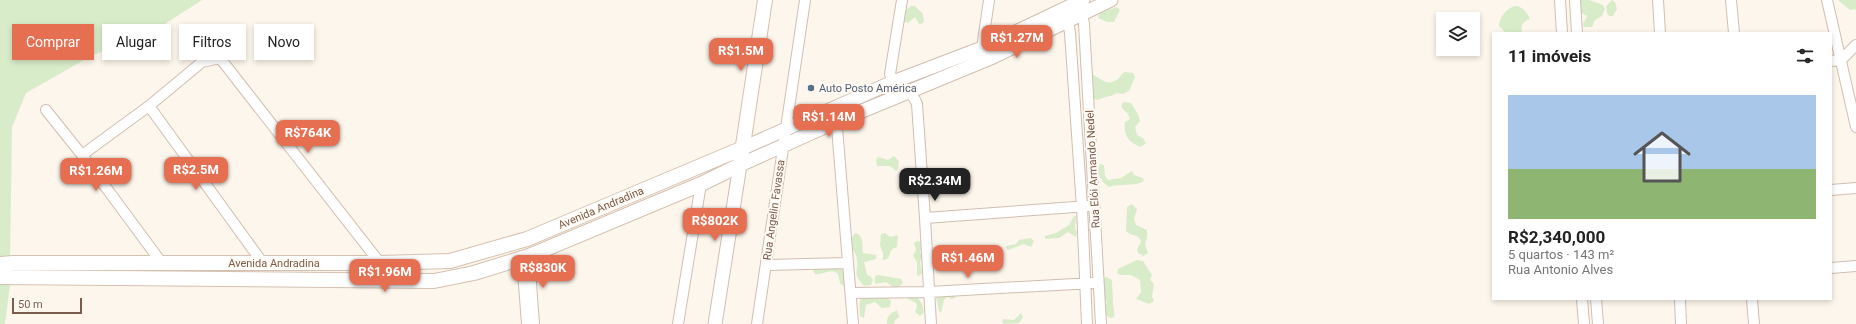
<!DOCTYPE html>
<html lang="pt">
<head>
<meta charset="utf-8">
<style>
	:root { --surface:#fff; --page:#f6f6f6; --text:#222; --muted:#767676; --line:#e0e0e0; --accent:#e76f51 }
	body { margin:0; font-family:Roboto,sans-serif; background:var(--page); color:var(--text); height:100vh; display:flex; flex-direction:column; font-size:15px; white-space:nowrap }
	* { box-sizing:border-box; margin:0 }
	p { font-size:13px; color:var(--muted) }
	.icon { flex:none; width:22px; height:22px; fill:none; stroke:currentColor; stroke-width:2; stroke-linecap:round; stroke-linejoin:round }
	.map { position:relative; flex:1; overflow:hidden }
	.panel { position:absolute; left:1492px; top:32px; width:340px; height:268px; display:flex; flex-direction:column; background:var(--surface); border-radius:0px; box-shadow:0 2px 6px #0003 }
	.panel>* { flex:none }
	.top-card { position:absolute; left:12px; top:24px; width:380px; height:36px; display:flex; gap:8px }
	.tools { position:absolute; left:1436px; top:12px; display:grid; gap:8px }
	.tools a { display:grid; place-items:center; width:44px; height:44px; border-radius:0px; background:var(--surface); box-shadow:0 2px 6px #0003; font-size:20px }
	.scale { position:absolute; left:12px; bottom:10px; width:70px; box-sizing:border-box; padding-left:4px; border:2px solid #7a5c4d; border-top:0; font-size:11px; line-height:14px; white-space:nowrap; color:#7a5c4d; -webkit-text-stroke:3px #fffaf3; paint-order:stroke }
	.price { position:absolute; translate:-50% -34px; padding:0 9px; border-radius:8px; background:var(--accent); color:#fff; font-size:13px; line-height:26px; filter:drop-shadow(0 1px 2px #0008) }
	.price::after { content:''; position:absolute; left:50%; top:24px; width:12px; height:9px; margin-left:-6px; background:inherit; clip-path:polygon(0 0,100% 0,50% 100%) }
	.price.active { background:#222; color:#fff }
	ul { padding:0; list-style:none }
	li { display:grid; align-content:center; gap:8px; height:212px; padding:0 16px }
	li+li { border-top:1px solid var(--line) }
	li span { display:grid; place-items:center; height:124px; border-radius:0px; color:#555 }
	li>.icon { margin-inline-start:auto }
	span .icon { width:72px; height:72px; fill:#fffc; stroke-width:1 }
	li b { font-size:17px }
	h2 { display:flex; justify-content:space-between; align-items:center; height:48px; padding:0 16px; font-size:17px }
	.tag { padding:0 14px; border-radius:0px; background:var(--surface); box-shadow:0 2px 6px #0003; font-size:14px; line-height:36px }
	.tag.active { background:var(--accent); color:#fff }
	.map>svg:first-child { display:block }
	.green { fill:#d8ecc9 }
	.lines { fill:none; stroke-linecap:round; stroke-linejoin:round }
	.minor-casing { stroke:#d1beb0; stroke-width:12 }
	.tertiary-casing { stroke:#d1beb0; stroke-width:15 }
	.secondary-casing { stroke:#d6c0b0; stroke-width:16 }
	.minor { stroke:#fff; stroke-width:10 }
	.tertiary { stroke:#fff; stroke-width:13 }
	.secondary { stroke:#fff; stroke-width:14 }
	.service-dot { fill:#5c6f8a; stroke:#fffaf3; stroke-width:1.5 }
	.labels { text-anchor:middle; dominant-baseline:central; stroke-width:4; stroke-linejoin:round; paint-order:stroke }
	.service-label { font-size:11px; fill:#4e5e75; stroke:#fffaf3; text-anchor:start }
	.street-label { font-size:11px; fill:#7a5c4d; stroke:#fffaf3 }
</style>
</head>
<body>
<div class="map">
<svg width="1856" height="324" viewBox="0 0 1856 324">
	<rect width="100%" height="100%" fill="#fdf6ec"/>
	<path class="green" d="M0 0H202L154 31 91 56 26 93 12 127 10 263 0 264Z
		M1581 0H1589L1603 5 1605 9 1602 16 1595 20 1592 27H1584L1583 24 1587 16 1580 12Z
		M1612 0 1615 2 1617 9 1613 16H1609L1607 13 1606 6Z
		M1838 0H1856V9L1850 10Z
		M911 6H915L923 14 924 22 921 24H919L915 17 908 23 904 22C902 15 904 10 911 6Z
		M1515 6C1522 6 1528 13 1530 19 1522 22 1521 25 1522 33H1506L1499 26C1499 17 1507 8 1515 6Z
		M1117 7 1120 10 1114 22H1107L1098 18 1100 13Z
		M1125 72 1133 73 1135 77 1129 91 1123 94 1117 93C1111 97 1105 96 1098 100L1094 99 1088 77 1092 74C1102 79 1107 87 1118 79 1121 76 1121 74 1125 72Z
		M1123 102 1131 103 1138 114 1140 121 1135 127 1137 135 1143 138 1146 143 1141 147C1129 143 1123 135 1125 122L1130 119 1128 114 1121 107Z
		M894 156 899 161 898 169 896 171 890 166H877L876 160 878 157 888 160Z
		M1100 164 1104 165 1105 176 1108 180 1121 178 1132 171 1134 175 1143 178 1144 181C1134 187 1120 183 1109 187 1101 182 1096 173 1100 164Z
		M1132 204 1137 209 1134 219 1136 225 1147 230V237L1145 244 1148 253 1143 256 1138 253 1137 249 1141 242C1139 233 1131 237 1126 231L1127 207Z
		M1074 216H1076L1075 229 1077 232 1076 237 1068 232 1059 238 1045 239V236L1056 233 1069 225Z
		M855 233C864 235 862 245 863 253L876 255V259L864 262 867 275 871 277 873 280 871 285 864 286C851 271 859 274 857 260 856 249 845 246 855 233Z
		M885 233 890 237 898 235 897 247 892 249C889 254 890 260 883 260V253L880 246 881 234Z
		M1031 238 1034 241 1031 247 1024 244 1008 250 1006 248V246L1016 244 1019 240Z
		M917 241 921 242 923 248 920 251 922 258 920 262 922 273 919 276 917 275V262L913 256 916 250 914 243Z
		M1137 260 1143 261 1152 275 1150 280 1154 284 1152 297 1154 301 1149 304 1136 299 1141 292 1140 280 1131 275H1120L1117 273 1118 269Z
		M815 267H841L844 269 846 283 843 286 840 283 838 274C830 267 823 276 815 274L813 270Z
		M878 275 901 279 903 282 901 285 895 288 886 282 875 284V276Z
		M11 277 5 324H0V278Z
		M1106 277 1112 280C1112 288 1113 295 1113 303 1113 308 1115 312 1114 317L1110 318 1103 313 1107 302 1102 297 1101 280Z
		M940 292 955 294V298L952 299 947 297 944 300 941 313 939 311 936 297Z
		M886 296 891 301 890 307 882 308 875 302 866 305 864 318 860 316C860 310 858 302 862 297Z
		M908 297H917C921 301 925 308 923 314L920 316 915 312 917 307 916 303 908 299Z
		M897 310 899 317 895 320 894 324H887C887 315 890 314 897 310Z
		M1021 313 1023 317 1019 323 1004 324 1002 322 1003 319 1014 320Z"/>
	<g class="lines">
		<g class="minor-casing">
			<path id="minor" d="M902 0 890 74C896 88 912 89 917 104L925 218 931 324
				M1560 0 1562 33
				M1575 0 1577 33
				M1658 0 1660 33
				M1731 0 1734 33
				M1827 0 1856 127
				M1081 9 1084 24 1101 324
				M1067 15 1070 33 1082 207 1087 324
				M982 48 989 0
				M1831 61 1841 60 1856 45
				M149 106 262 262
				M46 110 82 155 161 262
				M836 115 853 324
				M82 155 149 106 202 62 220 58 380 263
				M1831 190 1856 188
				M925 218 1089 206
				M529 256 534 324
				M522 258 527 324
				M767 265 847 263
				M1831 268 1856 266
				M851 293 929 292 1093 283
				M1582 299 1584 324
				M1596 299 1598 324
				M1680 299 1681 324
				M1752 299 1754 324
				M678 324 701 184
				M757 324 805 0"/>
		</g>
		<g class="tertiary-casing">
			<path id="tertiary" d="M743 148 893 82 982 48 1083 0
				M715 324 740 165 838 121 993 57 1111 0"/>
		</g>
		<g class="secondary-casing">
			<path id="secondary" d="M0 264 13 263H380L450 261 527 239 743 148
				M0 277 434 281 474 273 529 256 701 184 740 165 765 0"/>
		</g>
		<use href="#minor" class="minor"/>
		<use href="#tertiary" class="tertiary"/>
		<use href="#secondary" class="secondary"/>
	</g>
	<circle class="service-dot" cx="811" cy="88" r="4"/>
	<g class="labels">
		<g class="service-label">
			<text x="819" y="88">Auto Posto América</text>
		</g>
		<g class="street-label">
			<text transform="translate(1093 169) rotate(-93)">Rua Elói Armando Nedel</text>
			<text transform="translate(601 208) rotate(-23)">Avenida Andradina</text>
			<text transform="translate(774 210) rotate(-82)">Rua Angelin Favassa</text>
			<text x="274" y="263">Avenida Andradina</text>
		</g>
	</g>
</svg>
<div class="tools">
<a><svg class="icon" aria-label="layers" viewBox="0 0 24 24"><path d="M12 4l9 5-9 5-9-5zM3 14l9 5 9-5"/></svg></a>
</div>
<div class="scale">50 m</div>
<b class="price" style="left:1017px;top:59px">R$1.27M</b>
<b class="price" style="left:741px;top:72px">R$1.5M</b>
<b class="price" style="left:829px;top:138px">R$1.14M</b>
<b class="price" style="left:308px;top:154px">R$764K</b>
<b class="price" style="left:196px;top:191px">R$2.5M</b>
<b class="price" style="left:96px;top:192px">R$1.26M</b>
<b class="price active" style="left:935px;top:202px">R$2.34M</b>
<b class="price" style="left:715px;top:242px">R$802K</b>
<b class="price" style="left:968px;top:279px">R$1.46M</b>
<b class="price" style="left:543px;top:289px">R$830K</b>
<b class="price" style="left:385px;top:293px">R$1.96M</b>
<div class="top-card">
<a class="tag active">Comprar</a>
<a class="tag">Alugar</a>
<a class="tag">Filtros</a>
<a class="tag">Novo</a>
</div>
<section class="panel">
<h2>11 imóveis<svg class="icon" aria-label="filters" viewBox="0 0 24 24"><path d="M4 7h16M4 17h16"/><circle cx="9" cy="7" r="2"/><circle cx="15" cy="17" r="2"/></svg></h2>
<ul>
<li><span style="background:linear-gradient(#a9c7e8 60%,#8fb573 0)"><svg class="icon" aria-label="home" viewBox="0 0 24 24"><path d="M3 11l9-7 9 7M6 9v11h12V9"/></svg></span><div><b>R$2,340,000</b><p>5 quartos · 143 m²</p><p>Rua Antonio Alves</p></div></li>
</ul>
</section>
</div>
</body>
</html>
